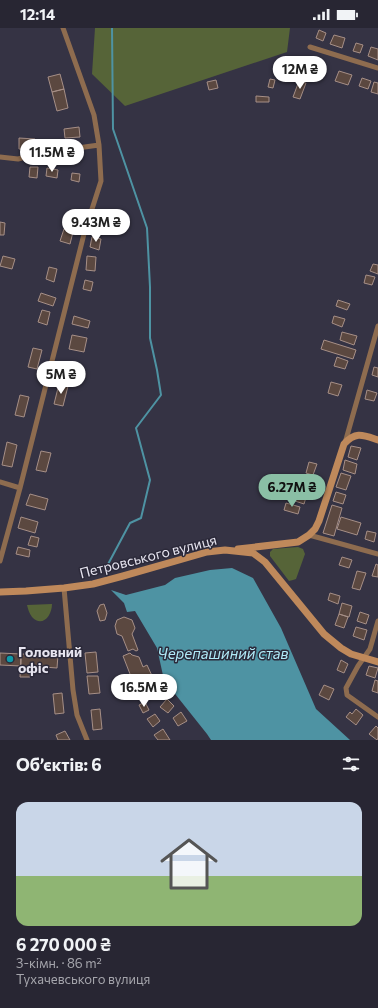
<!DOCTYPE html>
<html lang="uk">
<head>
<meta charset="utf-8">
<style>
	:root { --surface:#282633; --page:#302e3b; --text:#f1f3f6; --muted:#a5a5ac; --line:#44434e; --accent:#8abfa5 }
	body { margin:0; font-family:Commissioner,sans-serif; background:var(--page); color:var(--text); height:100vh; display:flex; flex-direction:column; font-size:15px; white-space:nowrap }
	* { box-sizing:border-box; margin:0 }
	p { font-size:13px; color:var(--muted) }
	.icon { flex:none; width:22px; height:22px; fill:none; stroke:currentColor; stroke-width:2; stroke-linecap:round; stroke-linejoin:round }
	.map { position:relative; height:712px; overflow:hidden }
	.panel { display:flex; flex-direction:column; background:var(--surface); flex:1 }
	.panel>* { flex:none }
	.price { position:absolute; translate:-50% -34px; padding:0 9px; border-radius:14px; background:#fff; color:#222; font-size:13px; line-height:26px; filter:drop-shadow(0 1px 2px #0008) }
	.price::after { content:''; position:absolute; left:50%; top:24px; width:12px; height:9px; margin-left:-6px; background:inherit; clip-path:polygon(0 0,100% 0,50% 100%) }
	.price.active { background:var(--accent); color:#111 }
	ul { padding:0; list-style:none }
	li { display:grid; align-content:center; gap:8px; height:212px; padding:0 16px }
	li+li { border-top:1px solid var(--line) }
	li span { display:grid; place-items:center; height:124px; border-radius:12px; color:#555 }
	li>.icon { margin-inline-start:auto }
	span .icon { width:72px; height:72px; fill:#fffc; stroke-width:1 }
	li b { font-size:17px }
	h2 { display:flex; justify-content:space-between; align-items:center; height:48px; padding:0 16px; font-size:17px }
	.status { display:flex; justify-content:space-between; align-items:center; height:28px; padding:0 20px; background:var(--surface); direction:ltr }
	.status svg { height:11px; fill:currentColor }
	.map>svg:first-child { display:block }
	.green { fill:#566438 }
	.water { fill:#4e93a3 }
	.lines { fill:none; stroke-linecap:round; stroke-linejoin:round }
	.stream { stroke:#4e93a3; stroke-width:2 }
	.building { fill:#5b4840; stroke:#a68f87 }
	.minor { stroke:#8e6c4f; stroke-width:5 }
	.secondary { stroke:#bf895b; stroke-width:7 }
	.culture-dot { fill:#0f9aa8; stroke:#2b2939; stroke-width:1.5 }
	.labels { text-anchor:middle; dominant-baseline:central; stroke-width:3; stroke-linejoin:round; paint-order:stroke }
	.street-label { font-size:14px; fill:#e7e5f0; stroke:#2b2939 }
	.poi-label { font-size:14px; font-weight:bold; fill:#e7e5f0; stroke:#2b2939; text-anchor:start }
	.water-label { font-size:15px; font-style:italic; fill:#b0eaf8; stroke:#2b2939 }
</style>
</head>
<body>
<div class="status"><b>12:14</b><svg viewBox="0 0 49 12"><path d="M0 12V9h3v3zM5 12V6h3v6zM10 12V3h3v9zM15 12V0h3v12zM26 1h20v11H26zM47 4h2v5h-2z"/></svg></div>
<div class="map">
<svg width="378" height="712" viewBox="0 0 378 712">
	<rect width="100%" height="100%" fill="#353344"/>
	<path class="green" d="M95 0H290L287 24 125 78 92 46Z
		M298 519 303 521 305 526 296 551 293 552 289 553 270 528V524L273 521Z
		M52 576C52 588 42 600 32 589 29 585 28 581 27 577Z"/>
	<path class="water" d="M232 540 253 550 281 600 316 681 350 712H211L207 706 164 652 157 620 135 583 127 584 124 575 111 562 126 567 165 557 175 550 210 542Z"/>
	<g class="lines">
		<path class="stream" d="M106 540 130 495 141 490 150 452 136 400 161 367 157 342 150 310V259L147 200 113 101 112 0"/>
	</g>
	<path class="building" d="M319 2 326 5 323 13 316 10Z
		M334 7 345 10 342 20 330 16Z
		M356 15 363 17 360 25 353 23Z
		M371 19 378 21V32L368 28Z
		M309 30 318 33 316 42 306 39Z
		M339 43 352 47 348 57 335 53Z
		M60 46 64 61 52 64 48 49Z
		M362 50 371 53 368 61 359 58Z
		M270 51 275 52 273 60 268 59Z
		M216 52 218 60 209 62 207 54Z
		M299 53 306 55 300 71 293 69Z
		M374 54 378 55V66L371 64Z
		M64 61 68 80 57 83 52 64Z
		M256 68 269 69V74H256Z
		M79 99 80 109 65 110 64 101Z
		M19 110 35 111 34 122 19 121Z
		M30 139H38L37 150 29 149Z
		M47 140 58 142 57 150 46 148Z
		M72 145 80 146 79 154 71 152Z
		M76 187 77 198H67L66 188Z
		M0 194 5 195 4 207H0Z
		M64 201 73 204 70 216 60 213Z
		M92 209 101 211 99 222 90 219Z
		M3 228 15 231 12 241 0 238Z
		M87 228 96 229 95 243 86 242Z
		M373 236 378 237V246L370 243Z
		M49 239 57 241 54 254 46 251Z
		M366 247 375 249 372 257 364 255Z
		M85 252 93 254 91 263 83 261Z
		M41 265 56 270 53 278 38 273Z
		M338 272 350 276 347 282 336 278Z
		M42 282 50 284 47 297 38 294Z
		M74 288 90 293 88 300 72 296Z
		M334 288 345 291 342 299 332 295Z
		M342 304 357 308 354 317 340 312Z
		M72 307 87 310 84 324 69 321Z
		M324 312 356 322 353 331 321 321Z
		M33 320 42 322 37 341 28 339Z
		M337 329 348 333 345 341 334 338Z
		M374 339 378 340V349L372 347Z
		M331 354 342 357 338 368 328 365Z
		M59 356 68 358 63 378 54 376Z
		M367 362 377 365 374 373 365 371Z
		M20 367 29 369 24 389 15 387Z
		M7 414 17 417 12 439 2 437Z
		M351 418 361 420 357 432 348 429Z
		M41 423 51 425 46 444 36 442Z
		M345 432 357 436 355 446 343 442Z
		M309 434 317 436 313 447 306 445Z
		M341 445 351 448 346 462 336 459Z
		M300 452 312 456 309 463 297 459Z
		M295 462 307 466 304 476 292 472Z
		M336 464 346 467 343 476 333 473Z
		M30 466 48 471 45 482 26 477Z
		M286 475 300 479 298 486 284 482Z
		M332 477 342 480 334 508 323 505Z
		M21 489 38 494 35 505 18 500Z
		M341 489 361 495 357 507 337 501Z
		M367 503 376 505 374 514 365 511Z
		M31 508 39 510 37 519 28 517Z
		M18 519 30 522 29 529 16 526Z
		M342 529 352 532 349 540 339 537Z
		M376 536 378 537V549L372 548Z
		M357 543 366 545 360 562 352 560Z
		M330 565 340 568 338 576 328 572Z
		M342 575 352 578 349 589 339 586Z
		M104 576 107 585 105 592 100 593 97 583 100 577Z
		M360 584 369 587 366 596 357 593Z
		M339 586 348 589 344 600 335 597Z
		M124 589 132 592 135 600 132 606 138 622 136 623 133 621 128 623 122 608 117 606 115 598 117 592Z
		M356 599 367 602 364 612 353 608Z
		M96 624 98 644 87 645 85 625Z
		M0 625 21 626V638L0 637Z
		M130 625 132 627 139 629 143 639 147 637 154 652 152 653 150 659 137 664 123 628Z
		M21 626 58 627 57 640 30 638V649H20Z
		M341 632 348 636 344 645 337 642Z
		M369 638 378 640 375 650 366 647Z
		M87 648H98L100 665 89 666Z
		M375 652 378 653V665L372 663Z
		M324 657 334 661 329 672 319 667Z
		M62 665 64 685 55 686 53 666Z
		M167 671 174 678 168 685 160 679Z
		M145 674 149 682 143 685 139 677Z
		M100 681 102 701 93 702 91 682Z
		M356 681 363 687 356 697 346 689 350 684 352 686Z
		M181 684 187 693 178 698 173 690Z
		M155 686 160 693 153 699 147 691Z
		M376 698 378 700V710L377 712 369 706Z
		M163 701 170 712H158L154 707Z
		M65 703 70 712H58L56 707Z"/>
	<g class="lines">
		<path class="minor" d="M310 19 378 40
			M0 129 18 131 42 125 99 117
			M345 415 378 298
			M0 454 20 460
			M309 507 378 526
			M0 533 20 460 84 206 101 153 99 117 94 87 63 0
			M64 560 73 662 77 687 87 712
			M378 593 370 621 358 638 346 660 347 667 378 689"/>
		<path class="secondary" d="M238 521 298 514 309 507 315 501 319 493 344 416C356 403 363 407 378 412
			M0 564 26 563 64 560 93 556 123 548 207 524 225 522 253 525 265 534 324 606 341 620 351 626 378 634"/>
	</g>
	<circle class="culture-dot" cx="10" cy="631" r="4"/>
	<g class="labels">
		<g class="street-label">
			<text transform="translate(148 528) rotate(-14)">Петровського вулиця</text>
		</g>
		<g class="poi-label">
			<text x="18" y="623">Головний<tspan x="18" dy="16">офіс</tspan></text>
		</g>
		<g class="water-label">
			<text x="223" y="625">Черепашиний став</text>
		</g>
	</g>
</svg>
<b class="price" style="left:300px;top:62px">12M ₴</b>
<b class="price" style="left:52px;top:145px">11.5M ₴</b>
<b class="price" style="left:96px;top:215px">9.43M ₴</b>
<b class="price" style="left:61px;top:367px">5M ₴</b>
<b class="price active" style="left:292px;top:480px">6.27M ₴</b>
<b class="price" style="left:144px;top:680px">16.5M ₴</b>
</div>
<section class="panel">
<h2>Об’єктів: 6<svg class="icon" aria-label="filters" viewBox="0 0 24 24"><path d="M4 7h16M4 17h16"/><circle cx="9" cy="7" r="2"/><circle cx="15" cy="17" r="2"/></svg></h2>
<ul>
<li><span style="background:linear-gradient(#c9d6e8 60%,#8fb573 0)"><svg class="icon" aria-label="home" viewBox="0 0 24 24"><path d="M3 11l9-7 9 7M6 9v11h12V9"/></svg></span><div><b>6 270 000 ₴</b><p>3-кімн. · 86 m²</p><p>Тухачевського вулиця</p></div></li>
</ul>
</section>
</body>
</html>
